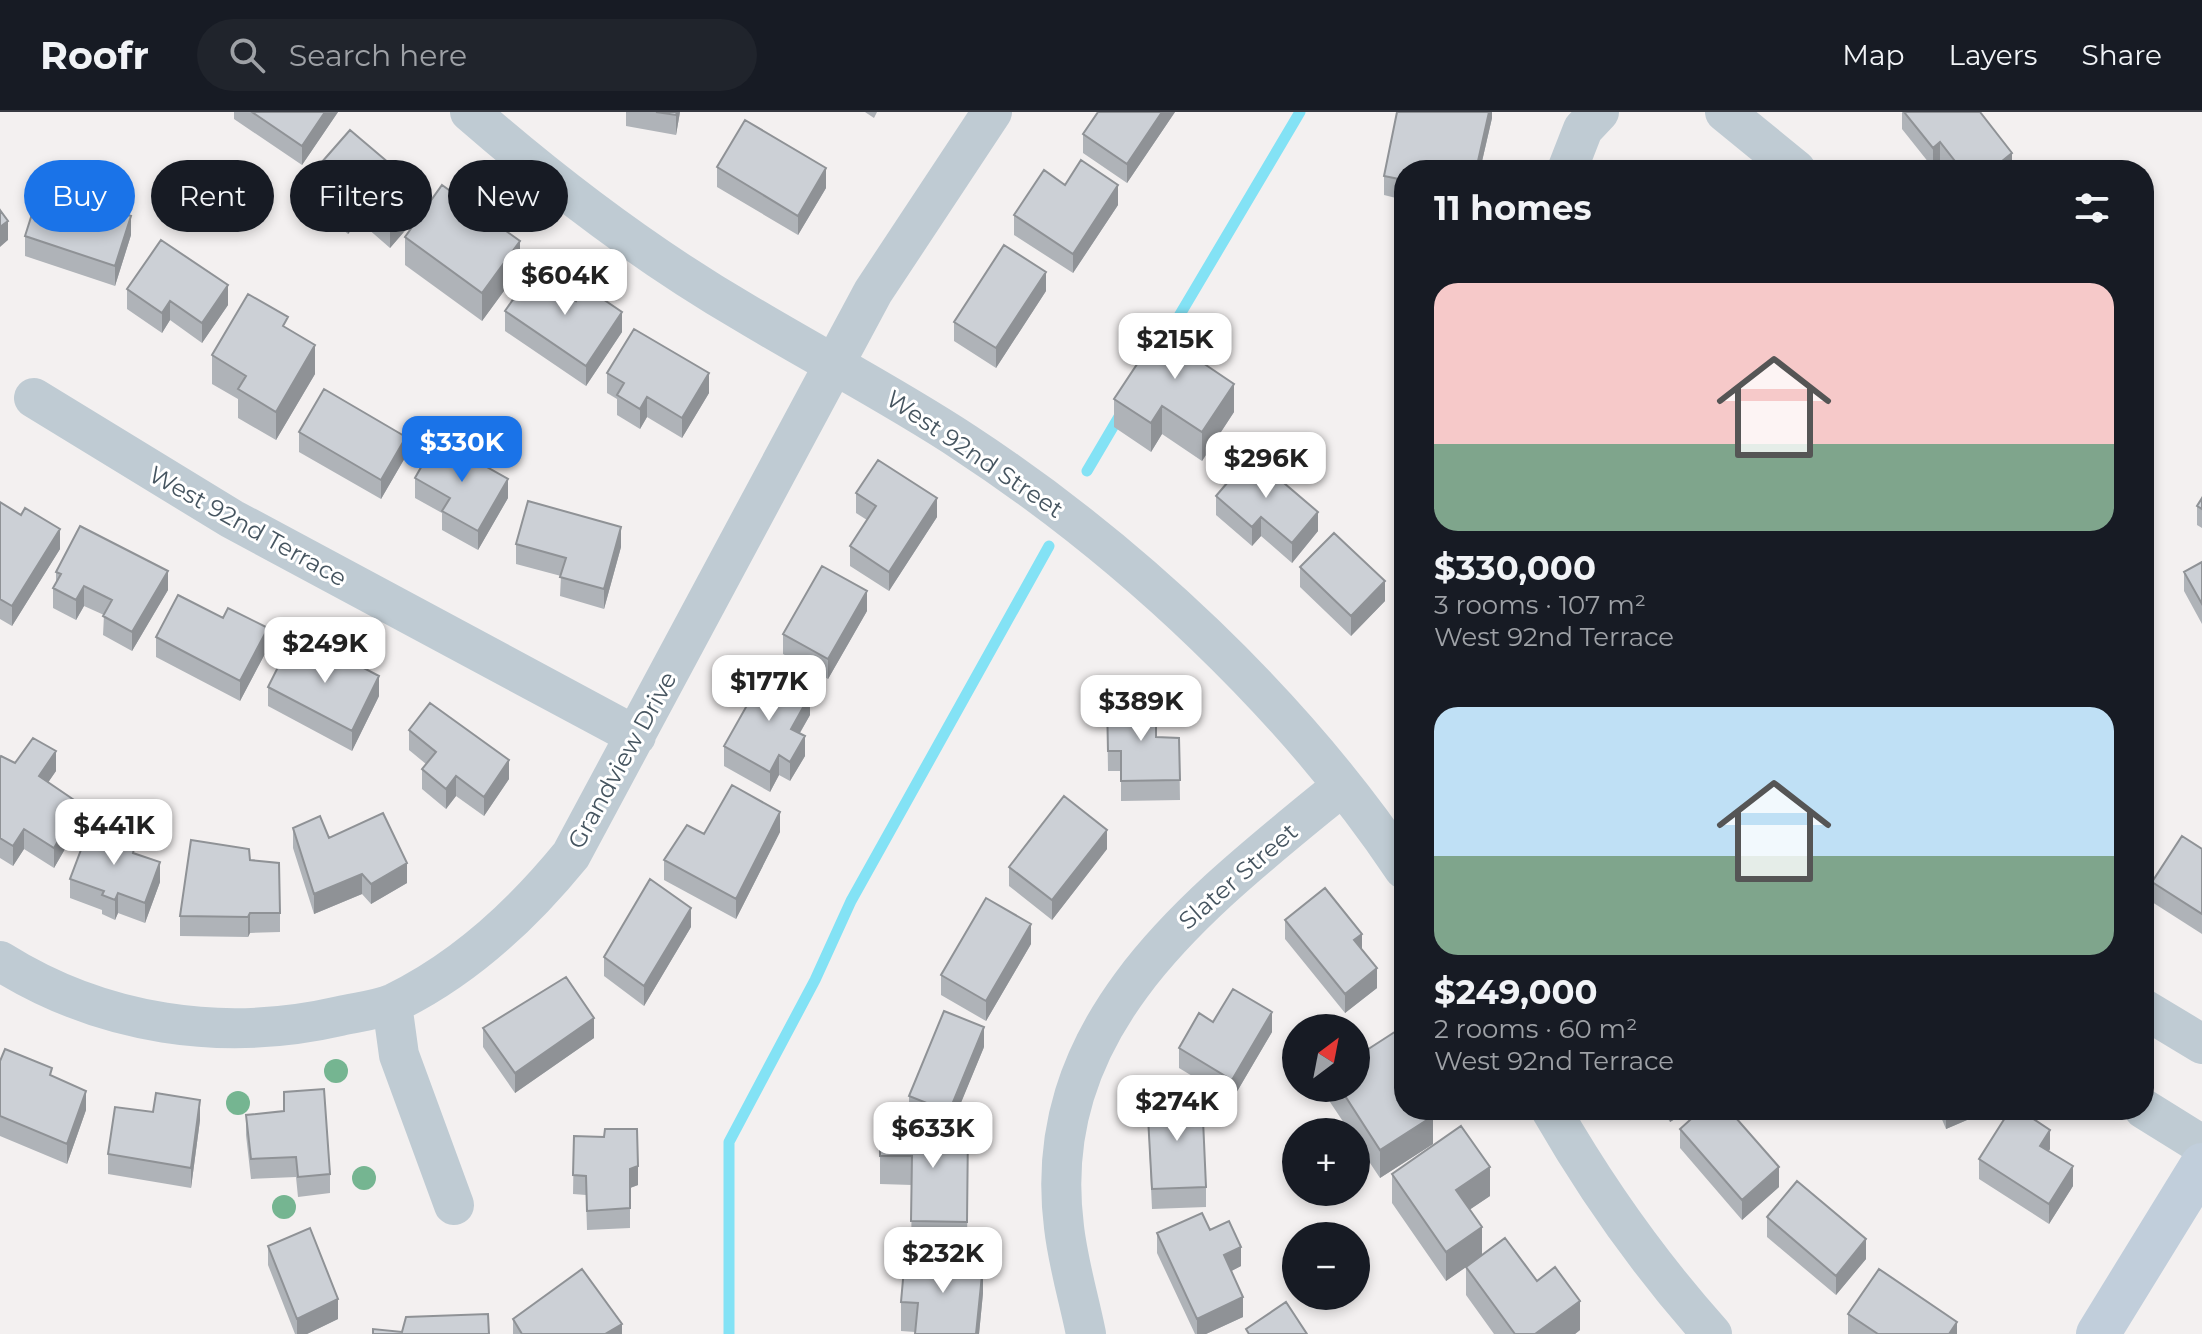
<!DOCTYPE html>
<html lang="en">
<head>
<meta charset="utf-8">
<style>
	:root { --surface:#171b24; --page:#20242c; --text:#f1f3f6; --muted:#9ea1a6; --line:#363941; --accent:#1a73e8 }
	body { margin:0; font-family:Montserrat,sans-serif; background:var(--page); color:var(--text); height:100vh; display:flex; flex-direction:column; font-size:30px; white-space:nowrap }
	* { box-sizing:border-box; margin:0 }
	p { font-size:26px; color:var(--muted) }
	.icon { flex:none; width:44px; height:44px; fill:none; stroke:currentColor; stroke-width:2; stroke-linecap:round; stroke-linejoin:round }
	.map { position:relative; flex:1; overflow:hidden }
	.details { position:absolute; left:1394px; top:48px; width:760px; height:960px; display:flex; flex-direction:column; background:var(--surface); border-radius:32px; box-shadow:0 4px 12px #0003 }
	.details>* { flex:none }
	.hud { position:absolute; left:24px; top:48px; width:760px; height:72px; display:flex; gap:16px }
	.needle { width:52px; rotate:32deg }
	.buttons { position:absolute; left:1282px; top:902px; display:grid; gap:16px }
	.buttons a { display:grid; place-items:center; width:88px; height:88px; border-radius:50%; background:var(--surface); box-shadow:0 4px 12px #0003; font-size:40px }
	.price { position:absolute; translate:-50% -68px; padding:0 18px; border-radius:16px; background:#fff; color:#222; font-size:26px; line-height:52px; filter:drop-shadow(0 2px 4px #0008) }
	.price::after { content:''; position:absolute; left:50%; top:48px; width:24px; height:18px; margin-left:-12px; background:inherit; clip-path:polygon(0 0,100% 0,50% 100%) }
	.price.current { background:var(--accent); color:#fff }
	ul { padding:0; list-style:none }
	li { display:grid; align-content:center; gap:16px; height:424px; padding:0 40px }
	li span { display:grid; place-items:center; height:248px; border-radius:24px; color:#555 }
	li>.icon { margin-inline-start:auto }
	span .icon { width:144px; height:144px; fill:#fffc; stroke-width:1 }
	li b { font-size:34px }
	h2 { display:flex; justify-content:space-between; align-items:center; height:96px; padding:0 40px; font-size:34px }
	.pill { padding:0 28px; border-radius:36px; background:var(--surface); box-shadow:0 4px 12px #0003; font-size:28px; line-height:72px }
	.pill.current { background:var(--accent); color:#fff }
	header { display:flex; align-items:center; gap:48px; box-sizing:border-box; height:112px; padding:0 40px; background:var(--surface); border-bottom:2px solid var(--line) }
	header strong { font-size:38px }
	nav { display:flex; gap:44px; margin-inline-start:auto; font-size:28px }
	.search { width:560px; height:72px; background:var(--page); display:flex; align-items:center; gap:20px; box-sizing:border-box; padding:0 28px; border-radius:44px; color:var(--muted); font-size:30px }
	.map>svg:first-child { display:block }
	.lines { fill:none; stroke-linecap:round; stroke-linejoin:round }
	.stream { stroke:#83e2f5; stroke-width:11 }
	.street { stroke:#bfcbd3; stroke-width:40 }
	.secondary { stroke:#c1cedb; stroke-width:44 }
	.tree { fill:#75b591 }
	.wall { fill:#afb3b8 }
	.shaded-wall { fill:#8f9296 }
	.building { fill:#ccd0d6; stroke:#8f9296; stroke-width:2 }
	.labels { text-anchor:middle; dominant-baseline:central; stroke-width:6; stroke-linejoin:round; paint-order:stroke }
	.street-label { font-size:24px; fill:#465560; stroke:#fff }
</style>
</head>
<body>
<header>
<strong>Roofr</strong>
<div class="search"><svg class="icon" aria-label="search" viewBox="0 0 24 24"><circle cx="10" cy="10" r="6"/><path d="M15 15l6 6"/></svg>Search here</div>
<nav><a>Map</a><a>Layers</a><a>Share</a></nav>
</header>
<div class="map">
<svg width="2202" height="1222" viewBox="0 0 2202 1222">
	<rect width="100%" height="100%" fill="#f3f0f0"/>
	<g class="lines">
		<path class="stream" d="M1166 226 1300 0
			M1087 359 1120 303
			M729 1222V1030L815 868 851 789 1049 434"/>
		<path class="street" d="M470 0C555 74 647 144 745 201 818 245 894 284 965 331 1130 439 1294 593 1404 757
			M1725 0 1796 58
			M1567 58 1583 17 1599 0
			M34 286 232 407 636 624
			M0 849C102 913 223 931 340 904 357 900 378 898 394 891 464 857 522 803 571 743L873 180 992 0
			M392 892 399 943 454 1093
			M2144 897 2202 932
			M2144 997 2202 1033
			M1551 998C1597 1078 1650 1153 1712 1222
			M1086 1222C1079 1187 1068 1151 1064 1115 1038 910 1201 790 1341 675"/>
		<path class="secondary" d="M2098 1222 2202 1053"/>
	</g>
	<g class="tree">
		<circle cx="336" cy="959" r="12"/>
		<circle cx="238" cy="991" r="12"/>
		<circle cx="364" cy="1066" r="12"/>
		<circle cx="284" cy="1095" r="12"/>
	</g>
	<path class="wall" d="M234 0H338L302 53 234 7Z
		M626 0H680L676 23 626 14Z
		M865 0H877L874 6Z
		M1098 0H1175L1127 71 1083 41V22Z
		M1492 0V6L1480 58H1404V88L1384 83V64Z
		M1902 0H1980L2012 58H1947L1940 49 1933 56 1902 17Z
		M717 55 826 76 798 123 717 75Z
		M307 67 422 99 390 136 359 109 348 122 307 87Z
		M67 85 94 91 131 123 115 174 25 144V124Z
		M1118 93 1073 161 1014 123V103Z
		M405 125 520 157 482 209 405 153Z
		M127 177 228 193 202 231 170 208 162 221 127 197Z
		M1046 179 996 256 954 229V210Z
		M505 199 622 220 586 274 505 219Z
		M288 217 315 262 276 328 238 306V287L212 272V243Z
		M1207 254 1234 300 1202 349 1162 322 1151 340 1114 315V287Z
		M607 261 709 281 682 326 647 305 640 317 617 303V287L607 281Z
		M299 320 406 344 381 387 299 340Z
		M415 366 508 386 478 438 442 418V401L415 386Z
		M856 381 937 405 889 479 850 454V434L867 408 856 401Z
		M1216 384 1318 419 1292 451 1261 424 1252 434 1216 403Z
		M2202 386V416L2197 413V394Z
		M0 390 60 437 12 514 0 507Z
		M516 432 621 435 604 497 560 484 561 464 516 452Z
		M2202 450V512L2184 479V460Z
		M1300 455 1385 489 1351 524 1300 475Z
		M56 460 168 478 132 539 103 523 104 503 84 494 76 508 53 496V476L56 472Z
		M867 499 828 567 783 542V522Z
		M156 525 268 536 240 589 156 545Z
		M268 575 379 584 352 639 268 594Z
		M1107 589 1156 625 1179 626 1180 688 1121 689V659H1108Z
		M810 603 800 621 805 644 790 669 779 663 770 680 724 654V634Z
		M409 618 509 667 484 704 456 684 446 697 422 677V657L426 652 409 638Z
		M0 645 15 651 56 659 48 670 80 711 54 756 24 737 13 754 0 746Z
		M293 716 329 726 407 771 371 792 362 782 314 802 293 736Z
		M780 720 736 807 664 768V748L704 722Z
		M127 735 160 770 145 811 118 801 115 808 102 802V798L70 786V767Z
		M1107 737 1052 808 1009 774V755Z
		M2202 737V822L2152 790V770Z
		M250 748 280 801V820L250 821 248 825 180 824V804Z
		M1285 808 1362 838 1377 876 1345 901 1285 827Z
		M691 815 644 894 604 864V845Z
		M1031 832 986 909 941 883V863Z
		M1213 910 1272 920 1232 988 1179 956V936Z
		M483 916 594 926 515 981 483 935Z
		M984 935 950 1016 968 1017 967 1139 911 1138 912 1073 880 1072V1015L941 1016 909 1004V984Z
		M0 949 86 998 67 1052 0 1024Z
		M1330 976H1356L1433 1032 1380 1066 1356 1030V1020H1350L1330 990Z
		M1147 987 1206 1075V1095L1152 1097Z
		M1662 998H1690L1670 1010Z
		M1938 998H1988V999L1946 1017Z
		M153 1000 200 1008 191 1076 108 1062V1042Z
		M246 1003 330 1062V1081L298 1085 296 1065 251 1067 246 1023Z
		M1680 1017 1779 1075 1742 1108 1680 1036Z
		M574 1024 638 1073 630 1076V1116L587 1118 586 1083 573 1082Z
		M2050 1037 2049 1039 2073 1074 2049 1112 1979 1067V1047Z
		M1392 1062 1490 1084 1470 1097 1482 1143 1537 1169 1580 1218 1575 1222H1494L1466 1183V1155L1446 1169 1392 1091Z
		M1767 1105 1866 1147 1836 1183 1767 1125Z
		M1210 1118 1241 1154 1231 1159 1243 1205 1206 1222H1195L1157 1141V1121Z
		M268 1134 338 1207 307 1222H295L268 1153Z
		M983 1181 979 1222H915V1220L901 1219V1190Z
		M1848 1202 1957 1222H1848Z
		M513 1207 622 1222H513Z"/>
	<path class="shaded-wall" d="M325 0H338L302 53V34Z
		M677 0H680L676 23V3Z
		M1162 0H1175L1127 71V52Z
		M1489 0H1492V6L1480 58H1476Z
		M1940 30V49L1933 56V36Z
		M2012 41V58H1991Z
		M826 56V76L798 123V104Z
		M1118 73V93L1073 161V142Z
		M422 79V99L390 136V116Z
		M359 89V109L348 122V103Z
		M131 104V123L115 174V154Z
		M8 109V128L0 135V115Z
		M520 129V157L482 209V181Z
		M1046 160V179L996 256V236Z
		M228 173V193L202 231V211Z
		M170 189V208L162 221V201Z
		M622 200V220L586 274V254Z
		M315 233V262L276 328V300Z
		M1207 238V267L1200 249Z
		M709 261V281L682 326V306Z
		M1234 272V300L1202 349V320Z
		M647 285V305L640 317V297Z
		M1162 294V322L1151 340V311Z
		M406 325V344L381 387V368Z
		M508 367V386L478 438V419Z
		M937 386V405L889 479V460Z
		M1318 400V419L1292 451V431Z
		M1261 405V424L1252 434V415Z
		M621 415V435L604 497V477Z
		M60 417V437L12 514V494Z
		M168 459V478L132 539V520Z
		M1385 469V489L1351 524V504Z
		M84 474V494L76 508V488Z
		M867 479V499L828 567V547Z
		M268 516V536L240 589V569Z
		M379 564V584L352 639V619Z
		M810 583V603L791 636V617Z
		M805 624V644L790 669V650Z
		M56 639V659L39 684V664Z
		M779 643V663L770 680V660Z
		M509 648V667L484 704V685Z
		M456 664V684L446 697V677Z
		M80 692V711L54 756V736Z
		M780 700V720L736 807V787Z
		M24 717V737L13 754V734Z
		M1107 718V737L1052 808V788Z
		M160 750V770L145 811V791Z
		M407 751V771L371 792V772Z
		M362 762V782L314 802V782Z
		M118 781V801L115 808V788Z
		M691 796V815L644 894V874Z
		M250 801V821L248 825V805Z
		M1031 812V832L986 909V889Z
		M1362 822V841L1354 828Z
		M1377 856V876L1345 901V882Z
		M1272 900V920L1232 988V968Z
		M594 906V926L515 981V961Z
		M984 915V935L949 1020V1000Z
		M86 979V998L67 1052V1032Z
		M200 988V1008L191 1076V1056Z
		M1670 998H1690L1670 1010Z
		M1946 998H1988V999L1946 1017Z
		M1433 1004V1032L1380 1066V1038Z
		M2050 1018V1037L2040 1053V1034Z
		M638 1054V1073L630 1076V1116V1057Z
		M2073 1054V1074L2049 1112V1092Z
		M1490 1055V1084L1456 1107V1078Z
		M1779 1055V1075L1742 1108V1088Z
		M1482 1115V1144L1446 1169V1140Z
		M1866 1127V1147L1836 1183V1164Z
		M1241 1135V1154L1224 1163V1143Z
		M983 1153V1181L979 1222H976Z
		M1243 1185V1205L1206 1222H1197V1207Z
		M338 1187V1207L307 1222H297V1207Z
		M1580 1189V1218L1575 1222H1535Z
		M1957 1210V1222H1949Z
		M622 1212V1222H605Z"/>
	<path class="building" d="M252 0H325L302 34Z
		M656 0H677L676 3Z
		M1098 0H1162L1127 52 1083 22Z
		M1397 0H1489L1476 58H1404V68L1384 64Z
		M1904 0H1980L2012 41 1991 58H1962L1940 30 1933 36Z
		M745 8 826 56 798 104 717 55Z
		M350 18 422 79 390 116 359 89 348 103 307 67Z
		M1081 48 1118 73 1073 142 1014 103 1044 58 1065 73Z
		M442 73 520 129 482 181 405 125Z
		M70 74 94 82 91 91 131 104 115 154 25 124 40 77 67 85Z
		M0 98 8 109 0 115Z
		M161 128 228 173 202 211 170 189 162 201 127 177Z
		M1004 133 1046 160 996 236 954 210Z
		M532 160 576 189 585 175 622 200 586 254 505 199Z
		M248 182 288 205 283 214 315 233 276 300 238 277 246 264 212 243Z
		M1165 210 1207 238 1200 249 1234 272 1202 320 1162 294 1151 311 1114 287Z
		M634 217 709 261 682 306 647 285 640 297 617 283 624 271 607 261Z
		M324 277 406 325 381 368 299 320Z
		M437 327 508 367 478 419 442 399 450 386 415 366Z
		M1251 343 1318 400 1292 431 1261 405 1252 415 1216 384Z
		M878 348 937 386 889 460 850 434 876 394 856 381Z
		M2202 386V397L2197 394Z
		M528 389 621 415 604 477 560 465 566 446 516 432Z
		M0 390 21 403 25 396 60 417 12 494 0 487Z
		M80 414 168 459 132 520 103 504 112 488 84 474 76 488 53 476 61 462 56 460Z
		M1334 421 1385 469 1351 504 1300 455Z
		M2202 450V492L2184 460Z
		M822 454 867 479 828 547 783 522Z
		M178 483 223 506 228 496 268 516 240 569 156 525Z
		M290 531 328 551 331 548 337 551 341 544 379 564 352 619 268 575Z
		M767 558 810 583 791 617 805 624 790 650 779 643 770 660 724 634Z
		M1107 589H1156V625L1179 626 1180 668 1121 669V639H1108Z
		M430 591 509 648 484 685 456 664 446 677 422 657 436 640 409 618Z
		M33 626 56 639 39 664 80 692 54 736 24 717 13 734 0 726V645L1 644 15 651Z
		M732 673 780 700 736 787 664 748 687 713 704 722Z
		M1064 684 1107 718 1052 788 1009 755Z
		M383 701 407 751 371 772 362 762 314 782 293 716 320 704 329 726Z
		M90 714 127 729 126 734 134 737 133 741 160 750 145 791 118 781 115 788 102 783 104 779 70 767Z
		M2182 724 2202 737V802L2152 770Z
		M191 728 249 737 250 748 279 751 280 801H250L248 805 180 804Z
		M650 767 691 796 644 874 604 845Z
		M1325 776 1362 822 1354 828 1377 856 1345 882 1285 808Z
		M986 786 1031 812 986 889 941 863Z
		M566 865 594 906 515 961 483 916Z
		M1233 877 1272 900 1232 968 1179 936 1199 901 1213 910Z
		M944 899 984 915 949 1000 909 984Z
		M1404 914V998H1429L1433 1004 1380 1038 1340 976H1356V945Z
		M5 937 52 956 50 963 86 979 67 1032 0 1004V949Z
		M324 977 330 1062 298 1065 296 1045 251 1047 246 1003 284 999V980Z
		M156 981 200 988 191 1056 108 1042 115 995 153 1000Z
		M1202 985 1206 1075 1152 1077 1147 987Z
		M1701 998H1729L1779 1055 1742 1088 1680 1017Z
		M2010 998H2020L2050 1018 2040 1034 2073 1054 2049 1092 1979 1047Z
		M1461 1014 1490 1055 1456 1078 1482 1115 1446 1140 1392 1062Z
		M880 1015 968 1017 967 1110 911 1109 912 1044H880Z
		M605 1017H637L638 1054 630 1057V1096L587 1099 586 1064 573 1063 574 1024 604 1025Z
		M1797 1069 1866 1127 1836 1164 1767 1105Z
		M1202 1101 1210 1118 1229 1109 1241 1135 1224 1143 1243 1185 1197 1207 1157 1121Z
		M310 1116 338 1187 297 1207 268 1134Z
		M1505 1126 1537 1169 1555 1155 1580 1189 1535 1222H1515L1466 1155Z
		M905 1145 983 1153 976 1222H915L918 1191 901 1190Z
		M582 1157 622 1212 605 1222H522L513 1207Z
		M1879 1157 1957 1210 1949 1222H1878L1848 1202Z
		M1286 1190 1307 1222H1249L1246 1217Z
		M488 1202 489 1222H373V1217L402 1220 406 1205Z"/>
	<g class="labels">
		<g class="street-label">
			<text transform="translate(975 342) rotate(34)">West 92nd Street</text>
			<text transform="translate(248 414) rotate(29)">West 92nd Terrace</text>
			<text transform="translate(622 648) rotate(-61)">Grandview Drive</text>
			<text transform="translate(1238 764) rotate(-41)">Slater Street</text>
		</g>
	</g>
</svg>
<div class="buttons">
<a><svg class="needle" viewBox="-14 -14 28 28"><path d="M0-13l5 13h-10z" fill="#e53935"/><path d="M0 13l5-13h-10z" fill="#9ea1a6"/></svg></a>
<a>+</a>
<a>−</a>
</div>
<b class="price" style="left:565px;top:205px">$604K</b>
<b class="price" style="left:1175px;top:269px">$215K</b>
<b class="price current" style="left:462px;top:372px">$330K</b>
<b class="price" style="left:1266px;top:388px">$296K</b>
<b class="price" style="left:325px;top:573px">$249K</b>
<b class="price" style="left:769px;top:611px">$177K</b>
<b class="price" style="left:1141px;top:631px">$389K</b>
<b class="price" style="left:114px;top:755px">$441K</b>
<b class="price" style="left:1177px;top:1031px">$274K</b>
<b class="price" style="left:933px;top:1058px">$633K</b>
<b class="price" style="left:943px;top:1183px">$232K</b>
<div class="hud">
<a class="pill current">Buy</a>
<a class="pill">Rent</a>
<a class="pill">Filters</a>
<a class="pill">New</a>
</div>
<section class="details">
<h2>11 homes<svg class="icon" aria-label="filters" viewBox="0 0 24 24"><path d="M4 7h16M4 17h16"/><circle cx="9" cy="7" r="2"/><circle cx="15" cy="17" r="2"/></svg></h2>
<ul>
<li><span style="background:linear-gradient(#f6c9c9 65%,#7fa58c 0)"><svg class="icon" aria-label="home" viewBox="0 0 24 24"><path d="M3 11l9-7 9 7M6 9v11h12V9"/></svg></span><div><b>$330,000</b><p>3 rooms · 107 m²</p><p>West 92nd Terrace</p></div></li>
<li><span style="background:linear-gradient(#bfe0f5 60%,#7fa58c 0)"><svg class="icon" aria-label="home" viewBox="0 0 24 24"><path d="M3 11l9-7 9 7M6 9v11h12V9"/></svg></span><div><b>$249,000</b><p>2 rooms · 60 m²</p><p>West 92nd Terrace</p></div></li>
</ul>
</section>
</div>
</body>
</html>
